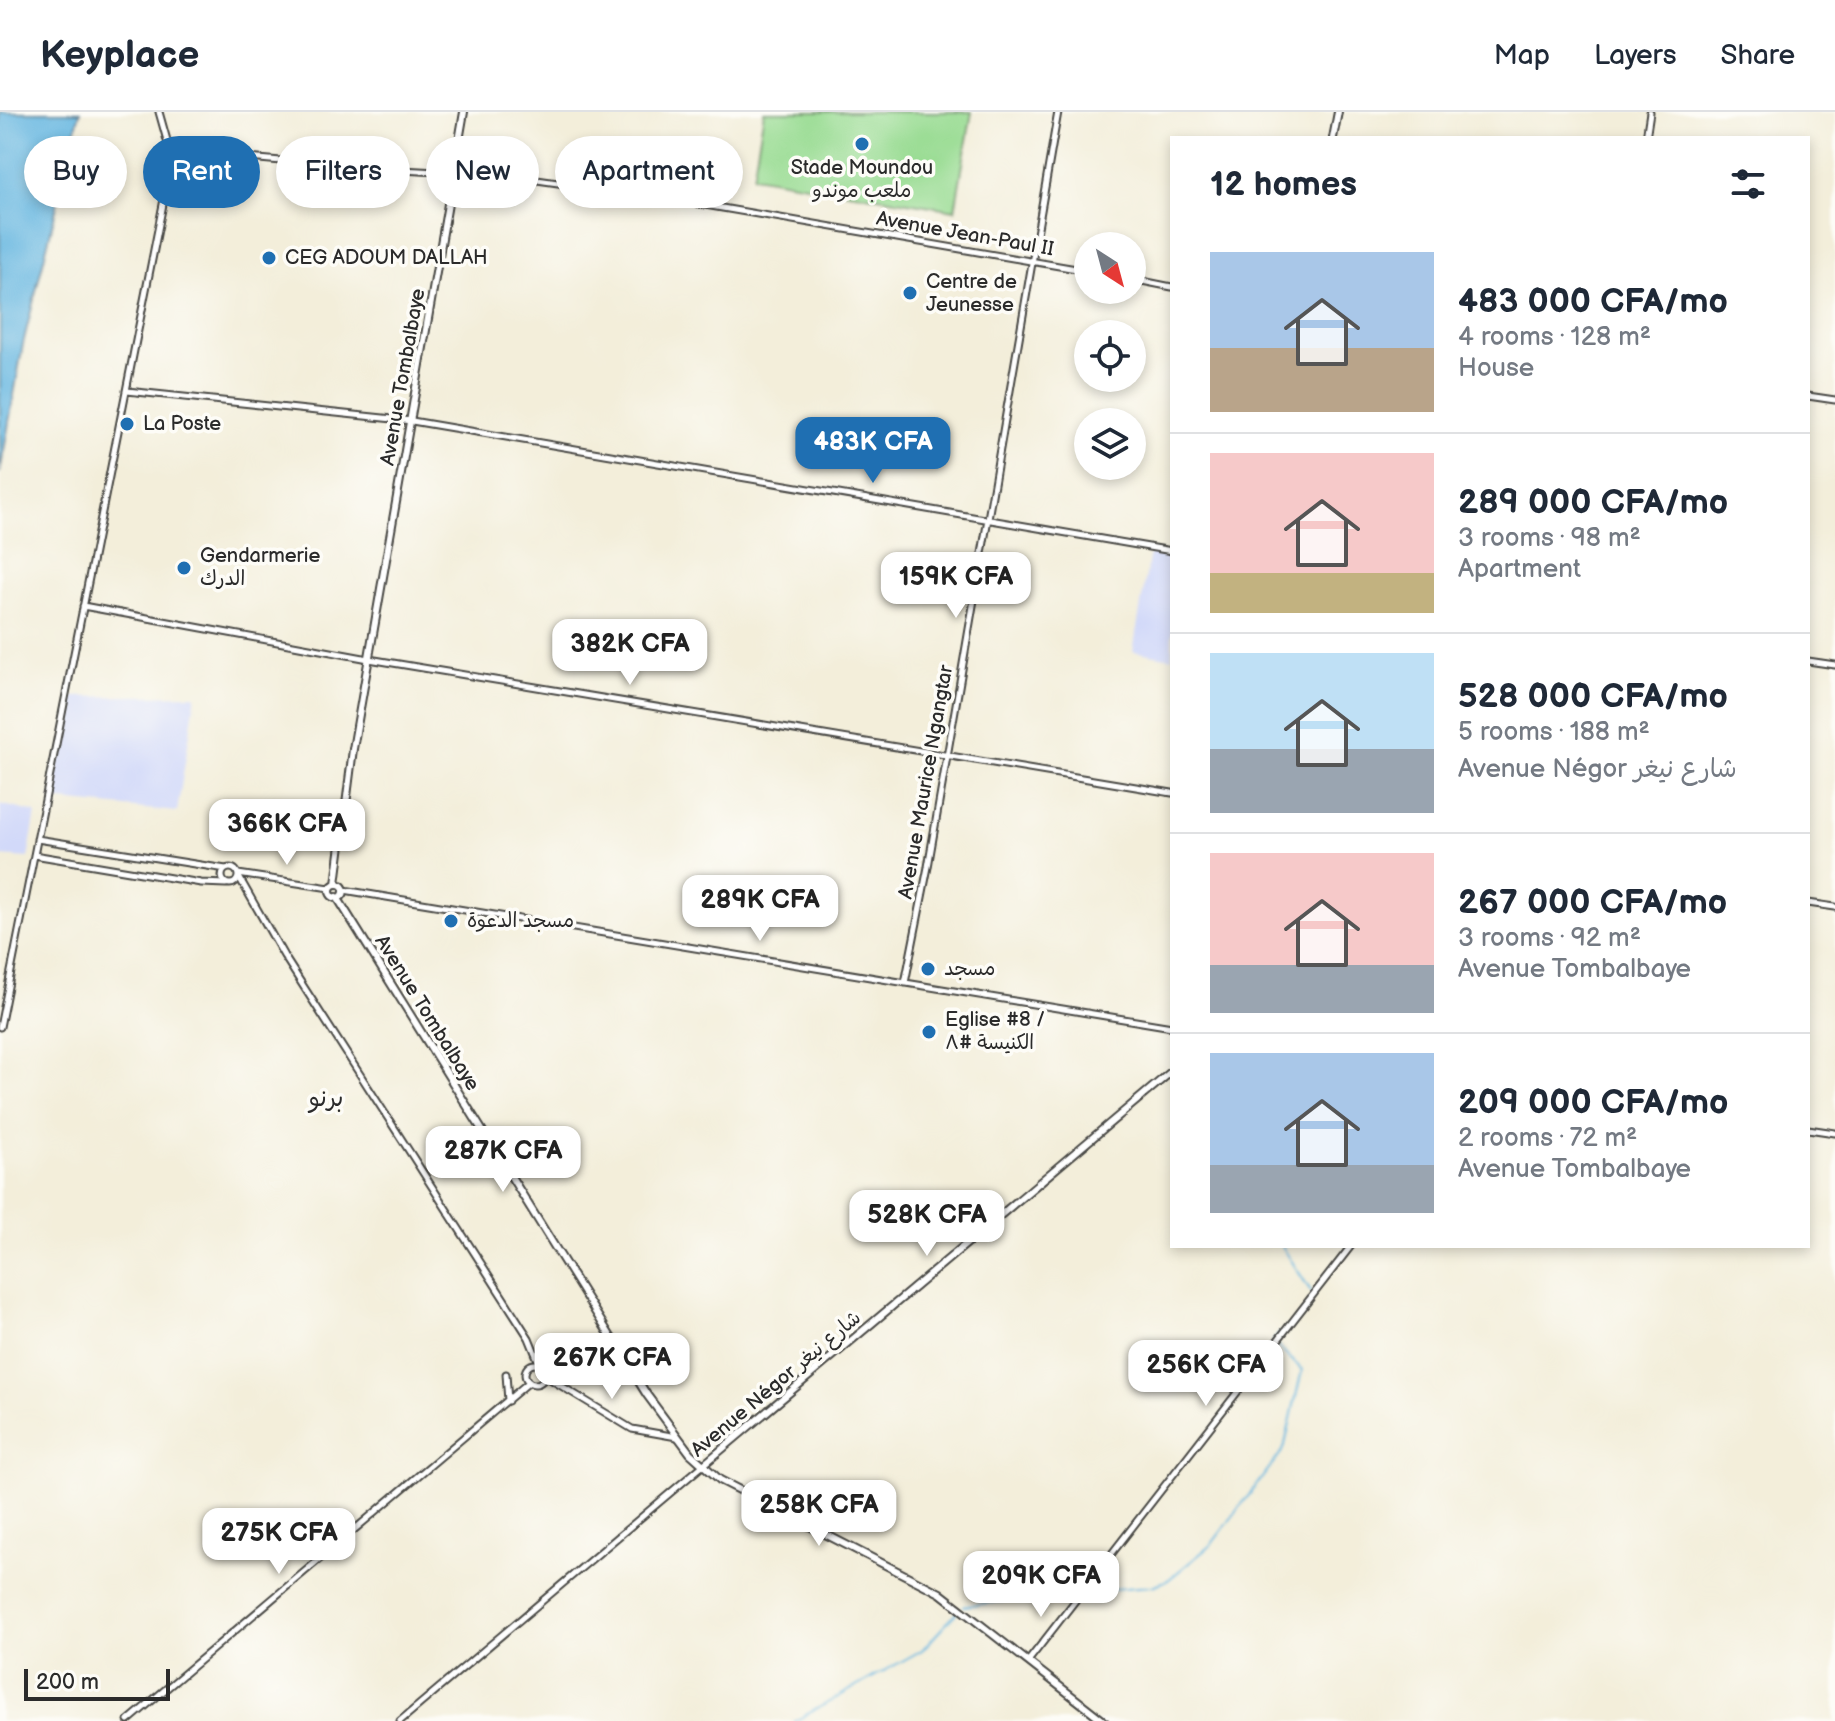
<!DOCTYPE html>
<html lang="en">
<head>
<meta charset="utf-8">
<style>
	:root { --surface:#fff; --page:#f2f2f3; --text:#1f2937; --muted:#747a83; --line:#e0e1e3; --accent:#1f6fb2 }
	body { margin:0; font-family:"Balsamiq Sans","Playpen Sans Arabic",sans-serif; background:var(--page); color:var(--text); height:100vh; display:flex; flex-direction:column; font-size:30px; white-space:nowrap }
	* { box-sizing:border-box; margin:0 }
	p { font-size:26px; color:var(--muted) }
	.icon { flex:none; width:44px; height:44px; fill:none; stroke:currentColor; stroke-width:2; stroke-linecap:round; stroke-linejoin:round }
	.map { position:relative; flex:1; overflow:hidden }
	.drawer { position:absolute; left:1170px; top:24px; width:640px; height:1112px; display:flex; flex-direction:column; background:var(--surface); border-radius:0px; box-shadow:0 4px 12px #0003 }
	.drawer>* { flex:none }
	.guide { position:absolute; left:24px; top:24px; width:760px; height:72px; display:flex; gap:16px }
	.needle { width:52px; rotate:144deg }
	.fabs { position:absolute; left:1074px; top:120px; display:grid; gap:16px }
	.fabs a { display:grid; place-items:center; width:72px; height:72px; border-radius:50%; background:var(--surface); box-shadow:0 4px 12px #0003; font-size:40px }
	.scale { position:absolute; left:24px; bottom:20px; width:146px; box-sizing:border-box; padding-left:8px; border:4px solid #2b2b2b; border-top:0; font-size:22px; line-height:28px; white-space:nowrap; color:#2b2b2b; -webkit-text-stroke:6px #fdfcf7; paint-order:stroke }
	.price { position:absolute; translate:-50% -68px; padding:0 18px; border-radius:16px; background:#fff; color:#222; font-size:26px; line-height:52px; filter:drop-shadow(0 2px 4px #0008) }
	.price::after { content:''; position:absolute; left:50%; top:48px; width:24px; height:18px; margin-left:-12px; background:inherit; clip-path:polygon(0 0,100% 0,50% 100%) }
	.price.selected { background:var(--accent); color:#fff }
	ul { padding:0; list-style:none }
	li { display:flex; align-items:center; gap:24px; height:200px; padding:0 40px }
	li+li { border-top:2px solid var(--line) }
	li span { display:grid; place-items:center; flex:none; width:224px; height:160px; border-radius:0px; color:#555 }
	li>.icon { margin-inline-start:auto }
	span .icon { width:96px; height:96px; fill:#fffc; stroke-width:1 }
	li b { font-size:34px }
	h2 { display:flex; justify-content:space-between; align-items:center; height:96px; padding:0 40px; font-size:34px }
	.tag { padding:0 28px; border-radius:36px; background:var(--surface); box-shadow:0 4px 12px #0003; font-size:28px; line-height:72px }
	.tag.selected { background:var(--accent); color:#fff }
	header { display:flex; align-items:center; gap:48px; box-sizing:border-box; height:112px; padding:0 40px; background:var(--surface); border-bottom:2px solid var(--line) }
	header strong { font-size:38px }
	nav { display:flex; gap:44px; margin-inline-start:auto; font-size:28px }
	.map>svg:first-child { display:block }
	.built { fill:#d2d9f9 }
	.green { fill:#99dc93; stroke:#62845f; stroke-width:2 }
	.water { fill:#65b6e0; stroke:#487086; stroke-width:2 }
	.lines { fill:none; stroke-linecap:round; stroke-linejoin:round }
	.stream { stroke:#65b6e0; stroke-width:2 }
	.tertiary-casing { stroke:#494845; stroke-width:9 }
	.secondary-casing { stroke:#494845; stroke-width:10 }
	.tertiary { stroke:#fff; stroke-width:5 }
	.secondary { stroke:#fff; stroke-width:6 }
	.poi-dot { fill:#1f6fb2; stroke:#fdfcf7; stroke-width:3 }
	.labels { text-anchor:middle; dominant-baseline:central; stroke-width:7; stroke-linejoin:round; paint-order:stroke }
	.poi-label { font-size:20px; fill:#2b2b2b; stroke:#fdfcf7; text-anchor:start }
	.street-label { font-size:20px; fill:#2b2b2b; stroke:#fdfcf7 }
	.quarter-label { font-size:24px; fill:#2b2b2b; stroke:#fdfcf7 }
</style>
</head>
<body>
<header>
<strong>Keyplace</strong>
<nav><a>Map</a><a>Layers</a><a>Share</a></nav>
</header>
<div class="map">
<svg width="1835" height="1609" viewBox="0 0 1835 1609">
	<rect width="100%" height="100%" fill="#fdfcf7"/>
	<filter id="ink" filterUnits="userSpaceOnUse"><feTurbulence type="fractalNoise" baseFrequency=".0125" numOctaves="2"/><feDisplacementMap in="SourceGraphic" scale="16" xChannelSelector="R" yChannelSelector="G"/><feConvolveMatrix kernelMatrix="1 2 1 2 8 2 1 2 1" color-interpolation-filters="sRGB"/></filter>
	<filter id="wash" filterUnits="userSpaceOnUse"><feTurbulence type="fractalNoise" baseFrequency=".006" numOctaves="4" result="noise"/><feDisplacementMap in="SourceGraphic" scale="32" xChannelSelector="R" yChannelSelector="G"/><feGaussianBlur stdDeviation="1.8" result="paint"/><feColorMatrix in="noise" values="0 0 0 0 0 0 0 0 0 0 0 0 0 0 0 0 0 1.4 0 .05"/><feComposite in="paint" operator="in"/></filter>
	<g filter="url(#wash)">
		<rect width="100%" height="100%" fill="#f3eeda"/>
		<path class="built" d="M1150 440 1172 445V546L1133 539Z
			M196 583 177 700 51 688 72 585Z
			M0 692 36 701 28 746 0 744Z"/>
		<path class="green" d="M764 0H972L955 98 753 64Z"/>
		<path class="water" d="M0 0H80L23 232 0 361Z"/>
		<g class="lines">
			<path class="stream" d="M1282 1134 1312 1181
				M1085 1479 1152 1474 1168 1468 1211 1433 1284 1337 1302 1258 1273 1229 1280 1221
				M963 1494 1079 1480
				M795 1609 922 1538 958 1499"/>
		</g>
	</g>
	<g filter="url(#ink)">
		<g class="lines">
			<g class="tertiary-casing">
				<path id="tertiary" d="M1646 26 1650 0
					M170 39 348 55 509 64 670 87 1088 159
					M1132 167 1172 175
					M127 279 412 309 1172 439
					M1808 284 1835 288
					M83 494 369 547 1172 681
					M1808 549 1835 553
					M37 727 226 757
					M34 743 201 771 226 772
					M222 764a8 8 0 1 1 16 0a8 8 0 1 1-16 0Z
					M238 762 330 776
					M239 765 284 844 529 1226 540 1253
					M344 778 1172 915
					M1808 791 1835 795
					M905 871 928 755 1058 0
					M0 915 167 72 170 39 159 0
					M1808 1017 1835 1021
					M525 1262a10 10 0 1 1 20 0a10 10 0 1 1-20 0Z
					M506 1262 508 1289
					M545 1264 632 1317 677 1325
					M1029 1548 1351 1134
					M128 1609 529 1270
					M400 1609 702 1354"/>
			</g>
			<g class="secondary-casing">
				<path id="secondary" d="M1333 26 1338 0
					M336 772 353 637 464 0
					M330 779a7 7 0 1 1 14 0a7 7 0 1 1-14 0Z
					M337 785 647 1283 690 1341 720 1368 940 1481 1104 1609
					M702 1354 1172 959"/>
			</g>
			<use href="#tertiary" class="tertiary"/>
			<use href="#secondary" class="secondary"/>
		</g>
	</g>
	<g class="poi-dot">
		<circle cx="862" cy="32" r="8"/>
		<circle cx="269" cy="146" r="8"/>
		<circle cx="910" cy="181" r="8"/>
		<circle cx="127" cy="312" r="8"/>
		<circle cx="184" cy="456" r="8"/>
		<circle cx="451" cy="809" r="8"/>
		<circle cx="928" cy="857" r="8"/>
		<circle cx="929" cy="920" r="8"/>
	</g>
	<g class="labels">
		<g class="poi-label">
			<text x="862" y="56" text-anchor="middle">Stade Moundou<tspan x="862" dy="23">ملعب موندو</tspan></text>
			<text x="285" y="146">CEG ADOUM DALLAH</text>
			<text x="926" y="170">Centre de<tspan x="926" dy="23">Jeunesse</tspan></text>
			<text x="143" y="312">La Poste</text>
			<text x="200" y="444">Gendarmerie<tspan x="200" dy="23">الدرك</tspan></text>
			<text x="467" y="809">مسجد الدعوة</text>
			<text x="944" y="857">مسجد</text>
			<text x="945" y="908">Eglise #8 /<tspan x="945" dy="23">الكنيسة #٨</tspan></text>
		</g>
		<g class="street-label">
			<text transform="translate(965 122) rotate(10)">Avenue Jean-Paul II</text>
			<text transform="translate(403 265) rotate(-80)">Avenue Tombalbaye</text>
			<text transform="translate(926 670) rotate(-80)">Avenue Maurice Ngangtar</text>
			<text transform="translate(427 901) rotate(58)">Avenue Tombalbaye</text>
			<text transform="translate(776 1272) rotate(-40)">Avenue Négor شارع نيغر</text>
		</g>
		<g class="quarter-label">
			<text x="326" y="986">برنو</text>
		</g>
	</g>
</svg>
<div class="fabs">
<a><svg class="needle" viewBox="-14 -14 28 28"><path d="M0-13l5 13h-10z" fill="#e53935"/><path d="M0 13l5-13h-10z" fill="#747a83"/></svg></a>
<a><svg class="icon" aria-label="locate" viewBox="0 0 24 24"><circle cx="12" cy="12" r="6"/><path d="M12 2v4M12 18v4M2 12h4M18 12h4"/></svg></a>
<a><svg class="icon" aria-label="layers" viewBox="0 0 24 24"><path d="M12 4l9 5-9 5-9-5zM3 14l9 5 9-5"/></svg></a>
</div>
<div class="scale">200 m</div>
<b class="price selected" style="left:873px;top:373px">483K CFA</b>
<b class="price" style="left:956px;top:508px">159K CFA</b>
<b class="price" style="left:630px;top:575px">382K CFA</b>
<b class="price" style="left:287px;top:755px">366K CFA</b>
<b class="price" style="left:760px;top:831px">289K CFA</b>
<b class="price" style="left:503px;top:1082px">287K CFA</b>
<b class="price" style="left:927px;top:1146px">528K CFA</b>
<b class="price" style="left:612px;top:1289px">267K CFA</b>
<b class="price" style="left:1206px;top:1296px">256K CFA</b>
<b class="price" style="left:819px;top:1436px">258K CFA</b>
<b class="price" style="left:279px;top:1464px">275K CFA</b>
<b class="price" style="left:1041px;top:1507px">209K CFA</b>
<div class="guide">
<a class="tag">Buy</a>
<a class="tag selected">Rent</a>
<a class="tag">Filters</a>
<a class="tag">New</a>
<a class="tag">Apartment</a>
</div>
<section class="drawer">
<h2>12 homes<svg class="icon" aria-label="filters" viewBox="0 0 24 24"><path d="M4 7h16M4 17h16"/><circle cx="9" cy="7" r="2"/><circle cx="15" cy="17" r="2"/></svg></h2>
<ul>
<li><span style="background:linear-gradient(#a9c7e8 60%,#b9a48a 0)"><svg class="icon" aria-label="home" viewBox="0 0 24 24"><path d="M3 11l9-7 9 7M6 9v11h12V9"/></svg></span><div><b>483 000 CFA/mo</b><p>4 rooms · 128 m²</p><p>House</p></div></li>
<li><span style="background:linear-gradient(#f6c9c9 75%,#c2b280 0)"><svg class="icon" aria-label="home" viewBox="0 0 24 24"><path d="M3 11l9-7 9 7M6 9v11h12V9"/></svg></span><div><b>289 000 CFA/mo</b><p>3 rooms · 98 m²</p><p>Apartment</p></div></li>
<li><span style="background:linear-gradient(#bfe0f5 60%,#9aa5b1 0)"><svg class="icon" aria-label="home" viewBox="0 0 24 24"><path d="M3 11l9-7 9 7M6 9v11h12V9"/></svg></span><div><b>528 000 CFA/mo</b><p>5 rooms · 188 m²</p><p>Avenue Négor شارع نيغر</p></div></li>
<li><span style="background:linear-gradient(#f6c9c9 70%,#9aa5b1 0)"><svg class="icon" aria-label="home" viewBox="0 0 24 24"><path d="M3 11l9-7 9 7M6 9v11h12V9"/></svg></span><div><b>267 000 CFA/mo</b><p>3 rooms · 92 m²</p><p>Avenue Tombalbaye</p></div></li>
<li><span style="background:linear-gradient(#a9c7e8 70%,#9aa5b1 0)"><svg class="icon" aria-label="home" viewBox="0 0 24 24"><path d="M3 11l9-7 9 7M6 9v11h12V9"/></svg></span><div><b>209 000 CFA/mo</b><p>2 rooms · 72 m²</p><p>Avenue Tombalbaye</p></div></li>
</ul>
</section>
</div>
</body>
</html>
